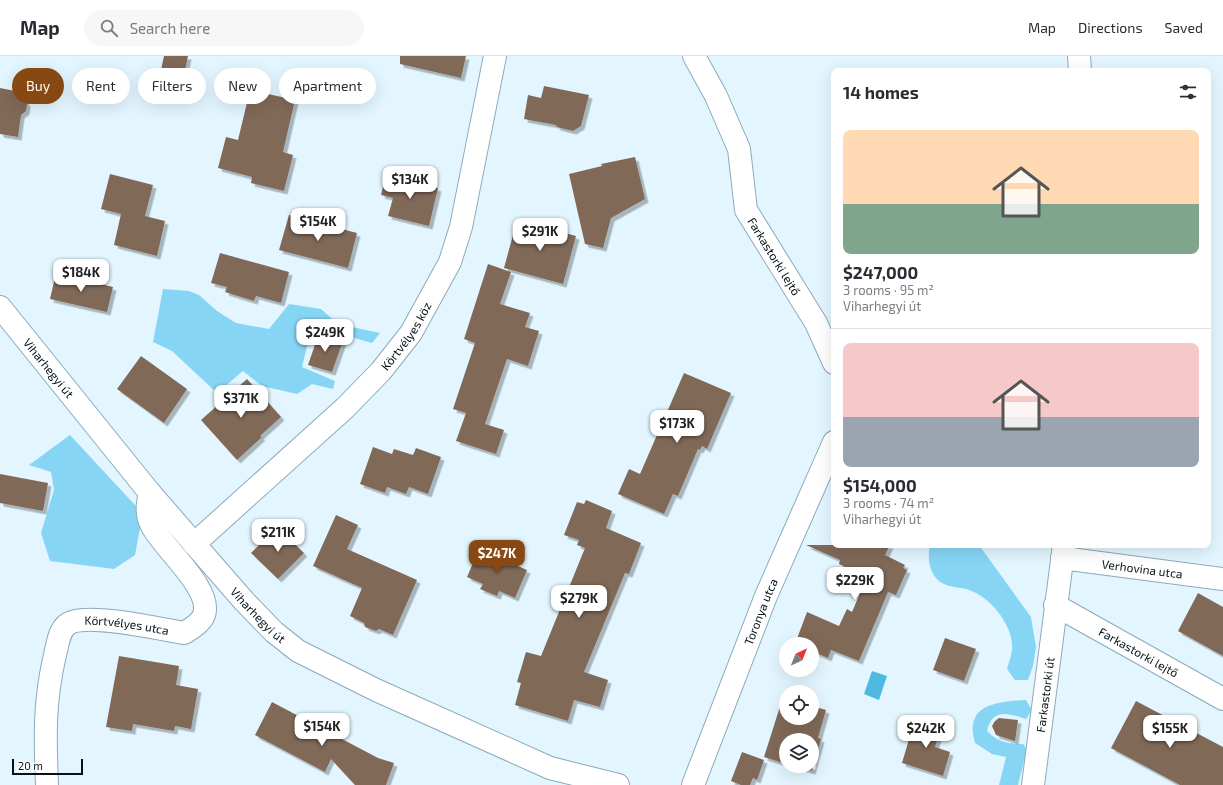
<!DOCTYPE html>
<html lang="en">
<head>
<meta charset="utf-8">
<style>
	:root { --surface:#fff; --page:#f7f7f7; --text:#2b2b33; --muted:#7c7c81; --line:#e1e1e2; --accent:#884811 }
	body { margin:0; font-family:"Exo 2",sans-serif; background:var(--page); color:var(--text); height:100vh; display:flex; flex-direction:column; font-size:15px; white-space:nowrap }
	* { box-sizing:border-box; margin:0 }
	p { font-size:13px; color:var(--muted) }
	.icon { flex:none; width:22px; height:22px; fill:none; stroke:currentColor; stroke-width:2; stroke-linecap:round; stroke-linejoin:round }
	.map { position:relative; flex:1; overflow:hidden }
	.details { position:absolute; left:831px; top:12px; width:380px; height:480px; display:flex; flex-direction:column; background:var(--surface); border-radius:8px; box-shadow:0 4px 16px #0002 }
	.details>* { flex:none }
	.top-card { position:absolute; left:12px; top:12px; width:380px; height:36px; display:flex; gap:8px }
	.needle { width:26px; rotate:43deg }
	.fabs { position:absolute; left:779px; top:581px; display:grid; gap:8px }
	.fabs a { display:grid; place-items:center; width:40px; height:40px; border-radius:50%; background:var(--surface); box-shadow:0 4px 16px #0002; font-size:20px }
	.scale { position:absolute; left:12px; bottom:10px; width:71px; box-sizing:border-box; padding-left:4px; border:2px solid #071217; border-top:0; font-size:11px; line-height:14px; white-space:nowrap; color:#071217; -webkit-text-stroke:3px #fff; paint-order:stroke }
	.price { position:absolute; translate:-50% -34px; padding:0 9px; border-radius:8px; background:#fff; color:#222; font-size:13px; line-height:26px; filter:drop-shadow(0 1px 2px #0008) }
	.price::after { content:''; position:absolute; left:50%; top:24px; width:12px; height:9px; margin-left:-6px; background:inherit; clip-path:polygon(0 0,100% 0,50% 100%) }
	.price.current { background:var(--accent); color:#fff }
	ul { padding:0; list-style:none }
	li { display:grid; align-content:center; gap:8px; height:212px; padding:0 12px }
	li+li { border-top:1px solid var(--line) }
	li span { display:grid; place-items:center; height:124px; border-radius:8px; color:#555 }
	li>.icon { margin-inline-start:auto }
	span .icon { width:72px; height:72px; fill:#fffc; stroke-width:1 }
	li b { font-size:17px }
	h2 { display:flex; justify-content:space-between; align-items:center; height:48px; padding:0 12px; font-size:17px }
	.chip { padding:0 14px; border-radius:18px; background:var(--surface); box-shadow:0 4px 16px #0002; font-size:14px; line-height:36px }
	.chip.current { background:var(--accent); color:#fff }
	header { display:flex; align-items:center; gap:24px; box-sizing:border-box; height:56px; padding:0 20px; background:var(--surface); border-bottom:1px solid var(--line) }
	header strong { font-size:19px }
	nav { display:flex; gap:22px; margin-inline-start:auto; font-size:14px }
	.search { width:280px; height:36px; background:var(--page); display:flex; align-items:center; gap:10px; box-sizing:border-box; padding:0 14px; border-radius:22px; color:var(--muted); font-size:15px }
	.map>svg:first-child { display:block }
	.green { fill:#87d5f5 }
	.water { fill:#4db9e0 }
	.building { fill:#816959; filter:url(#shadow) }
	.lines { fill:none; stroke-linecap:round; stroke-linejoin:round }
	.minor-casing { stroke:#8baab8; stroke-width:24 }
	.minor { stroke:#fff; stroke-width:22 }
	.labels { text-anchor:middle; dominant-baseline:central; stroke-width:3.5; stroke-linejoin:round; paint-order:stroke }
	.street-label { font-size:12px; fill:#071217; stroke:#fff }
</style>
</head>
<body>
<header>
<strong>Map</strong>
<div class="search"><svg class="icon" aria-label="search" viewBox="0 0 24 24"><circle cx="10" cy="10" r="6"/><path d="M15 15l6 6"/></svg>Search here</div>
<nav><a>Map</a><a>Directions</a><a>Saved</a></nav>
</header>
<div class="map">
<svg width="1223" height="729" viewBox="0 0 1223 729">
	<defs>
		<filter id="shadow"><feDropShadow dx="3.5" dy="3.5" stdDeviation="0" flood-color="#0004"/></filter>
	</defs>
	<rect width="100%" height="100%" fill="#e3f6ff"/>
	<path class="green" d="M163 233 189 235 199 239 217 255 236 267 269 273 289 248 321 253 338 268 380 277 372 287 312 270 302 311 335 325 333 333 312 328 297 338 262 330 243 315 217 337 172 295 153 286Z
		M70 379 135 449 142 461 135 499 114 513 50 505 41 477 54 434 51 416 29 409Z
		M930 489H979L1031 561 1036 591 1033 610 1028 624H1015L1007 613C1009 606 1013 596 1012 589 1012 568 989 540 969 534 961 531 950 532 942 527 929 520 927 502 930 489Z
		M1026 644 1032 654 1026 663C1008 657 992 652 987 675 997 686 1009 688 1023 688L1027 693 1018 729H999L1006 701 992 698 975 687C964 648 996 646 1026 644Z"/>
	<path class="water" d="M872 615 887 620 879 644 864 638Z"/>
	<path class="building" d="M164 0H188L179 42 156 37Z
		M400 0H466L461 22 400 8Z
		M544 30 589 39 581 70 573 75 557 71 556 69 524 63 528 39 541 42Z
		M0 32 25 37 24 43 27 48 26 55 21 59 18 81 0 78Z
		M250 34 295 44 283 96 293 99 284 135 251 127 252 121 218 112 226 81 238 84Z
		M635 101 645 143 611 162 603 192 585 188 569 118 602 110 601 108 606 107Z
		M110 118 153 129 145 160 165 165 157 200 114 189 121 158 101 153Z
		M386 119 438 132 429 170 388 160 393 142 381 139Z
		M289 159 357 177 348 212 279 194Z
		M517 164 576 180 563 228 504 212Z
		M220 197 289 216 281 247 256 240 254 245 225 236 227 231 211 227Z
		M488 208 511 216 500 248 530 257 525 271 539 275 528 310 507 303 485 368 504 374 496 398 456 385 466 357 453 353 475 287 464 283Z
		M56 217 113 231 107 256 50 243Z
		M319 277 343 285 332 316 308 309Z
		M141 300 187 333 164 367 117 333Z
		M684 317 731 337 707 393 702 390 700 394 698 393 678 440 673 438 664 458 618 438 629 413 640 418Z
		M247 323 281 361 260 380 262 381 237 404 201 364Z
		M373 391 392 398 394 393 413 399 416 392 441 401 428 438 409 431 406 438 387 431 385 437 360 428Z
		M0 418 48 427 43 455 0 447Z
		M586 444 612 455 606 472 641 487 629 518 625 517 584 616 608 624 600 651 574 644 568 665 515 649 521 627 517 626 526 596 541 600 585 492 577 489 579 484 564 479 577 446 584 448Z
		M336 459 358 469 347 493 417 524 393 579 379 573 376 575 365 571 364 567 350 560 362 532 313 510Z
		M277 471 304 497 278 523 251 497Z
		M806 489H890L885 499 905 509 903 512 907 514 896 539 888 536 859 605 831 594 828 602 812 595V588H795L807 556 839 570 847 553 852 556 867 521 839 508 840 504Z
		M479 493 527 514 515 542 499 535 497 540 480 533 483 528 467 521Z
		M1198 537 1223 551V600L1178 575Z
		M945 582 976 593 964 625 933 614Z
		M119 600 179 610 176 629 198 633 191 673 175 670 174 675 133 668 132 675 106 671Z
		M783 641 786 642V662H812V650L826 654 818 682 821 683 812 715 794 710H812V684H786V708L764 701Z
		M1136 645 1223 691V729H1180L1111 692Z
		M272 646 378 702 394 707 386 729H355L331 703 325 716 255 679Z
		M999 662 1018 664 1015 685 996 679 992 670 995 665Z
		M915 663 941 671 935 691 950 696 943 720 902 707Z
		M742 696 764 704 757 724 753 722 750 729H741L731 725Z"/>
	<g class="lines">
		<g class="minor-casing">
			<g id="minor">
				<path id="s1" d="M694 0 716 40 739 93 746 154 816 267 834 307"/>
				<path d="M1079 0 1080 15"/>
				<path id="s2" d="M0 251 150 437 244 545 274 576 298 595 376 634 550 712 618 729"/>
				<path id="s3" d="M194 488 345 352 381 315 411 277 450 206 461 171 495 0"/>
				<path id="s4" d="M1062 502 1223 523"/>
				<path id="s5" d="M1055 549 1223 643"/>
				<path id="s6" d="M47 729C45 682 44 645 55 599 58 587 59 570 72 566 94 558 160 573 184 577 191 573 201 567 204 559 213 533 163 492 152 470 146 459 147 449 150 437"/>
				<path id="s7" d="M693 729 766 540 834 386"/>
				<path id="s8" d="M1033 729 1064 489"/>
			</g>
		</g>
		<use href="#minor" class="minor"/>
	</g>
	<g class="labels">
		<g class="street-label">
			<text stroke="none"><textPath href="#s1" startOffset="219">Farkastorki lejtő</textPath></text>
			<text stroke="none"><textPath href="#s3" startOffset="298">Körtvélyes köz</textPath></text>
			<text stroke="none"><textPath href="#s2" startOffset="78">Viharhegyi út</textPath></text>
			<text stroke="none"><textPath href="#s4" startOffset="81">Verhovina utca</textPath></text>
			<text stroke="none"><textPath href="#s7" startOffset="186">Toronya utca</textPath></text>
			<text stroke="none"><textPath href="#s2" startOffset="402">Viharhegyi út</textPath></text>
			<text stroke="none"><textPath href="#s6" startOffset="225">Körtvélyes utca</textPath></text>
			<text stroke="none"><textPath href="#s5" startOffset="96">Farkastorki lejtő</textPath></text>
			<text stroke="none"><textPath href="#s8" startOffset="91">Farkastorki út</textPath></text>
		</g>
	</g>
</svg>
<div class="fabs">
<a><svg class="needle" viewBox="-14 -14 28 28"><path d="M0-13l5 13h-10z" fill="#e53935"/><path d="M0 13l5-13h-10z" fill="#7c7c81"/></svg></a>
<a><svg class="icon" aria-label="locate" viewBox="0 0 24 24"><circle cx="12" cy="12" r="6"/><path d="M12 2v4M12 18v4M2 12h4M18 12h4"/></svg></a>
<a><svg class="icon" aria-label="layers" viewBox="0 0 24 24"><path d="M12 4l9 5-9 5-9-5zM3 14l9 5 9-5"/></svg></a>
</div>
<div class="scale">20 m</div>
<b class="price" style="left:410px;top:144px">$134K</b>
<b class="price" style="left:318px;top:186px">$154K</b>
<b class="price" style="left:540px;top:196px">$291K</b>
<b class="price" style="left:81px;top:237px">$184K</b>
<b class="price" style="left:325px;top:297px">$249K</b>
<b class="price" style="left:241px;top:363px">$371K</b>
<b class="price" style="left:677px;top:388px">$173K</b>
<b class="price" style="left:278px;top:497px">$211K</b>
<b class="price current" style="left:497px;top:518px">$247K</b>
<b class="price" style="left:855px;top:545px">$229K</b>
<b class="price" style="left:579px;top:563px">$279K</b>
<b class="price" style="left:322px;top:691px">$154K</b>
<b class="price" style="left:926px;top:693px">$242K</b>
<b class="price" style="left:1170px;top:693px">$155K</b>
<div class="top-card">
<a class="chip current">Buy</a>
<a class="chip">Rent</a>
<a class="chip">Filters</a>
<a class="chip">New</a>
<a class="chip">Apartment</a>
</div>
<section class="details">
<h2>14 homes<svg class="icon" aria-label="filters" viewBox="0 0 24 24"><path d="M4 7h16M4 17h16"/><circle cx="9" cy="7" r="2"/><circle cx="15" cy="17" r="2"/></svg></h2>
<ul>
<li><span style="background:linear-gradient(#ffd9b3 60%,#7fa58c 0)"><svg class="icon" aria-label="home" viewBox="0 0 24 24"><path d="M3 11l9-7 9 7M6 9v11h12V9"/></svg></span><div><b>$247,000</b><p>3 rooms · 95 m²</p><p>Viharhegyi út</p></div></li>
<li><span style="background:linear-gradient(#f6c9c9 60%,#9aa5b1 0)"><svg class="icon" aria-label="home" viewBox="0 0 24 24"><path d="M3 11l9-7 9 7M6 9v11h12V9"/></svg></span><div><b>$154,000</b><p>3 rooms · 74 m²</p><p>Viharhegyi út</p></div></li>
</ul>
</section>
</div>
</body>
</html>
